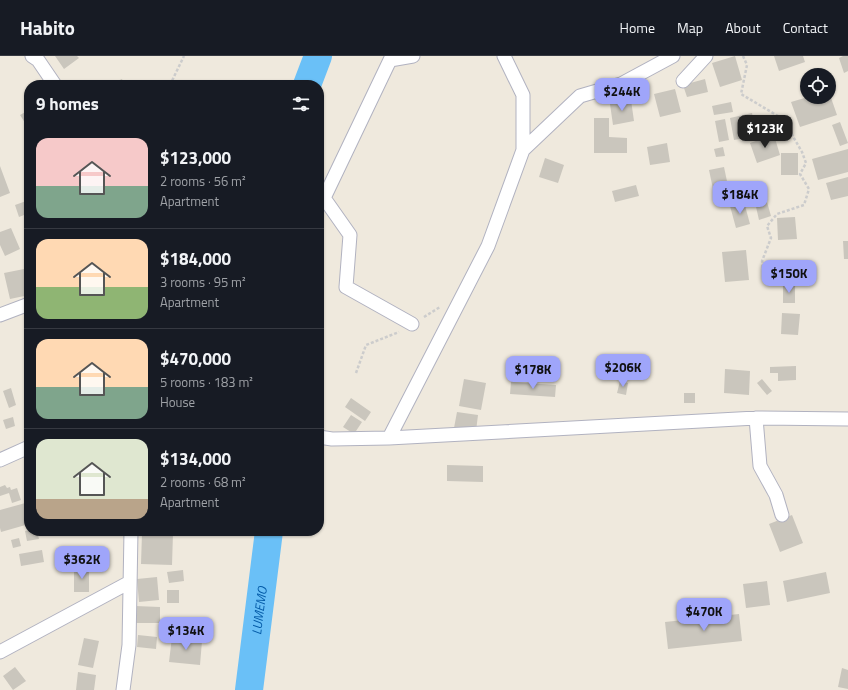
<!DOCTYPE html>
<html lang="en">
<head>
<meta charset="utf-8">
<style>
	:root { --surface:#171b24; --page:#20242c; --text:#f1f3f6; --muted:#9ea1a6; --line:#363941; --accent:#9fa5fa }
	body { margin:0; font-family:"Titillium Web",sans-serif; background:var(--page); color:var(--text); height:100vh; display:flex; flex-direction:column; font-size:15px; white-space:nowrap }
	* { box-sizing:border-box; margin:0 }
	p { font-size:13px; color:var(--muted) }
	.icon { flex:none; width:22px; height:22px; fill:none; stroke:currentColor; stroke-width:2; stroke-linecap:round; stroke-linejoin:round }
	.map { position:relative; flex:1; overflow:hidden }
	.panel { position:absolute; left:24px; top:24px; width:300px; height:456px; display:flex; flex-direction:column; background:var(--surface); border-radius:16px; box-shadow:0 1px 3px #0004 }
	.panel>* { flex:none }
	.controls { position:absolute; left:800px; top:12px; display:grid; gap:8px }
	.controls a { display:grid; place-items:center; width:36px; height:36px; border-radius:50%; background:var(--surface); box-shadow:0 1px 3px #0004; font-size:20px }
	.price { position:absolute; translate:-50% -34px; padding:0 9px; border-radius:8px; background:var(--accent); color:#111; font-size:13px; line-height:26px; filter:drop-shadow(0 1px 2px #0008) }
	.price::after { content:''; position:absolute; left:50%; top:24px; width:12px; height:9px; margin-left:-6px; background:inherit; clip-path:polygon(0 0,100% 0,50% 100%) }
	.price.on { background:#222; color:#fff }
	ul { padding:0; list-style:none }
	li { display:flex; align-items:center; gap:12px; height:100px; padding:0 12px }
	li+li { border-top:1px solid var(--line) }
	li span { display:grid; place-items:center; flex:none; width:112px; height:80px; border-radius:12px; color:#555 }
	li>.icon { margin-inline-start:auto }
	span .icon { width:48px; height:48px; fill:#fffc; stroke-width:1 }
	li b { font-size:17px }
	h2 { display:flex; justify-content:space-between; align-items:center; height:48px; padding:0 12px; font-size:17px }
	header { display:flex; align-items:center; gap:24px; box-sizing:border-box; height:56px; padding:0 20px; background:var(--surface); border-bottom:1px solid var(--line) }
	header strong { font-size:19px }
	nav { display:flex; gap:22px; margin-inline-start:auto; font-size:14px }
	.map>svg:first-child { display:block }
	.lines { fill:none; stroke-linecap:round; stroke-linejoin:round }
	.river { stroke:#6ac0f7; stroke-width:28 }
	.building { fill:#cac6bd }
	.minor-casing { stroke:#b1b2c0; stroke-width:15 }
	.path { stroke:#ccc; stroke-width:2.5; stroke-dasharray:3 2; stroke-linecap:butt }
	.minor { stroke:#fff; stroke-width:13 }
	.labels { text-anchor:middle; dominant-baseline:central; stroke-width:3; stroke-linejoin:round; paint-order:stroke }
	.water-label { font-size:13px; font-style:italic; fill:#045ba8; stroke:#fff }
</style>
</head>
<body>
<header>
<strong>Habito</strong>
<nav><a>Home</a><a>Map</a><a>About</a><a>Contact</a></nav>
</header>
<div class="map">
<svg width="848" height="634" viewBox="0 0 848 634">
	<rect width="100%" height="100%" fill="#efe9dd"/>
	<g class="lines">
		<g class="river">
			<path d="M307 29 318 0"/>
			<path id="s1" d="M249 634 269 475"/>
		</g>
	</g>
	<path class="building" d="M55 0H77L79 2 64 13Z
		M735 0 742 24 720 31 712 7Z
		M774 0H803L805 6 779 15Z
		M843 0H848V15L844 17 839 2Z
		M122 23 124 29H108Z
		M705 23 708 36 687 41 683 29Z
		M675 33 681 56 660 61 654 38Z
		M829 36 837 59 800 71 791 46 808 41H829Z
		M631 44 634 65 613 69 610 48Z
		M731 46 733 56 714 59 712 50Z
		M29 54V73L20 59Z
		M752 57 756 80 734 84 730 62Z
		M594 62H609V81L627 82V97H594Z
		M725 63 729 84 719 86 715 65Z
		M840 66 848 87 840 90 832 69Z
		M774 79 780 99 757 107 750 87Z
		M667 87 670 106 650 109 647 91Z
		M723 91 725 100 716 101 714 93Z
		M848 93V116L818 124 812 103Z
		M781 97H798V119H781Z
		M545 102 564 109 558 127 539 121Z
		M0 110 10 137 0 141Z
		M724 111 728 130 713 133 709 114Z
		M848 121V140L831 144 826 127Z
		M636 129 639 140 615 146 612 135Z
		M765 139 771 160 759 164 754 142Z
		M29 144V157L19 161 15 149Z
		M744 146 750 168 736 172 730 150Z
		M795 161 797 183 778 184 777 162Z
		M11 172 20 193 5 200 0 189V176Z
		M843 185H848V203H844Z
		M746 194 749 224 725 226 722 196Z
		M29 212V239L10 243 4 217Z
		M783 228H795V247H783Z
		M782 257 800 258 798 279 781 278Z
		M796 310V324L778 325V317H770V311Z
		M725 313 750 315 749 339 724 337Z
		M464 323 486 327 481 354 459 350Z
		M762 323 772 335 767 339 757 327Z
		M620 325 628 327 626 339 617 337Z
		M511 326 556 329 555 341 510 338Z
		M11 332 16 349 9 352 3 335Z
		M684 337H695V347H684Z
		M351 342 371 356 365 365 345 351Z
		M457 356 478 359 476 375 454 372Z
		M351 359 362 366 354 378 343 371Z
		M13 361 15 370 6 373 3 364Z
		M447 409 483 410V426L447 425Z
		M5 429 7 432 10 431 11 434 17 432 21 444 12 447 9 437 0 440V431Z
		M29 446V468L1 476 0 472V454Z
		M792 459 803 487 780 496 769 468Z
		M29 474 37 475 39 483 27 485 25 475Z
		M142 477H173L172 509 141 508Z
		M19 482 21 490 13 492 11 484Z
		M42 494 44 506 21 510 19 498Z
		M89 512V536H74V513Z
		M183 514 184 525 169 527 167 516Z
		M826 516 830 537 787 546 783 525Z
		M157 521 159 544 139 546 137 523Z
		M767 525 770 549 746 552 743 528Z
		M167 534H179V547H167Z
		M135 550 160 551V567H134Z
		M739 558 742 585 668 593 665 566Z
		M138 579 157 581 156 593 137 591Z
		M172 581 202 585 200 609 169 606Z
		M84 582 99 585 93 612 78 609Z
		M15 611 26 625 13 634 3 620Z
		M842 612 848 614V633L838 631Z
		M78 616 96 619 94 634H76Z"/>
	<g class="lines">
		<g class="minor-casing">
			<path id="minor" d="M32 0 38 4 55 29
				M504 0 523 39V94
				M683 25 706 0
				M0 259 29 248
				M412 268 346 231 350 179 324 142 390 4 413 0
				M756 362 760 410 776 439 782 459
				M319 381 332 383 389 382 756 362 848 363
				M389 382 488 190 523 94 580 40 621 28 673 0
				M0 404 29 391
				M0 596 130 526
				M123 634 129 589 131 475"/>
		</g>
		<path class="path" d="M743 0 747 9 741 38 783 63 802 96 806 107 800 118 809 133 804 149 777 158 767 170 771 182 762 205 764 220 769 225
			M170 29 184 0
			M424 261 440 251
			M356 317 366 289 399 276"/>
		<use href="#minor" class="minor"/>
	</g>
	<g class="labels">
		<g class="water-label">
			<text stroke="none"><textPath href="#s1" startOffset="80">LUMEMO</textPath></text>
		</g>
	</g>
</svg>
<div class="controls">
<a><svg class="icon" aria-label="locate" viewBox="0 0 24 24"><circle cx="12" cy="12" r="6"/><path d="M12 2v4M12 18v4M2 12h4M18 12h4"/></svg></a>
</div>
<b class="price" style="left:622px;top:56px">$244K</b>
<b class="price on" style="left:765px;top:93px">$123K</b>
<b class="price" style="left:740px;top:159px">$184K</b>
<b class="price" style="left:789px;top:238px">$150K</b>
<b class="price" style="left:623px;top:332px">$206K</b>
<b class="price" style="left:533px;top:334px">$178K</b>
<b class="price" style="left:82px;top:524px">$362K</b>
<b class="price" style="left:704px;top:576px">$470K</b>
<b class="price" style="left:186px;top:595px">$134K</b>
<section class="panel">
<h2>9 homes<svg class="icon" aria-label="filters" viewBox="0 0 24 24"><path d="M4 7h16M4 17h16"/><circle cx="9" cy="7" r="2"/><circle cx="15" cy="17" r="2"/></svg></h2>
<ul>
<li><span style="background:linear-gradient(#f6c9c9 60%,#7fa58c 0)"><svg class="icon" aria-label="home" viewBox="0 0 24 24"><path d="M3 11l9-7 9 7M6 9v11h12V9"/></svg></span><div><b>$123,000</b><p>2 rooms · 56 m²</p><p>Apartment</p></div></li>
<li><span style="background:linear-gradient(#ffd9b3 60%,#8fb573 0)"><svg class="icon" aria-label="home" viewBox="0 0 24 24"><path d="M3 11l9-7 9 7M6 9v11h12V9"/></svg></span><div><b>$184,000</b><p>3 rooms · 95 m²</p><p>Apartment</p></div></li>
<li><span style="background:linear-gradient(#ffd9b3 60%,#7fa58c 0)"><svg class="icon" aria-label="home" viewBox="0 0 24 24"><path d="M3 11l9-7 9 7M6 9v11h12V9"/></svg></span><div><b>$470,000</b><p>5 rooms · 183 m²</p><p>House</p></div></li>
<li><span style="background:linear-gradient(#dfe7d0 75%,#b9a48a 0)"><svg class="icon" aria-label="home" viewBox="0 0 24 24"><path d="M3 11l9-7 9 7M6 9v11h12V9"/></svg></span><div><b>$134,000</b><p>2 rooms · 68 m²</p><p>Apartment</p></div></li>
</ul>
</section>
</div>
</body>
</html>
